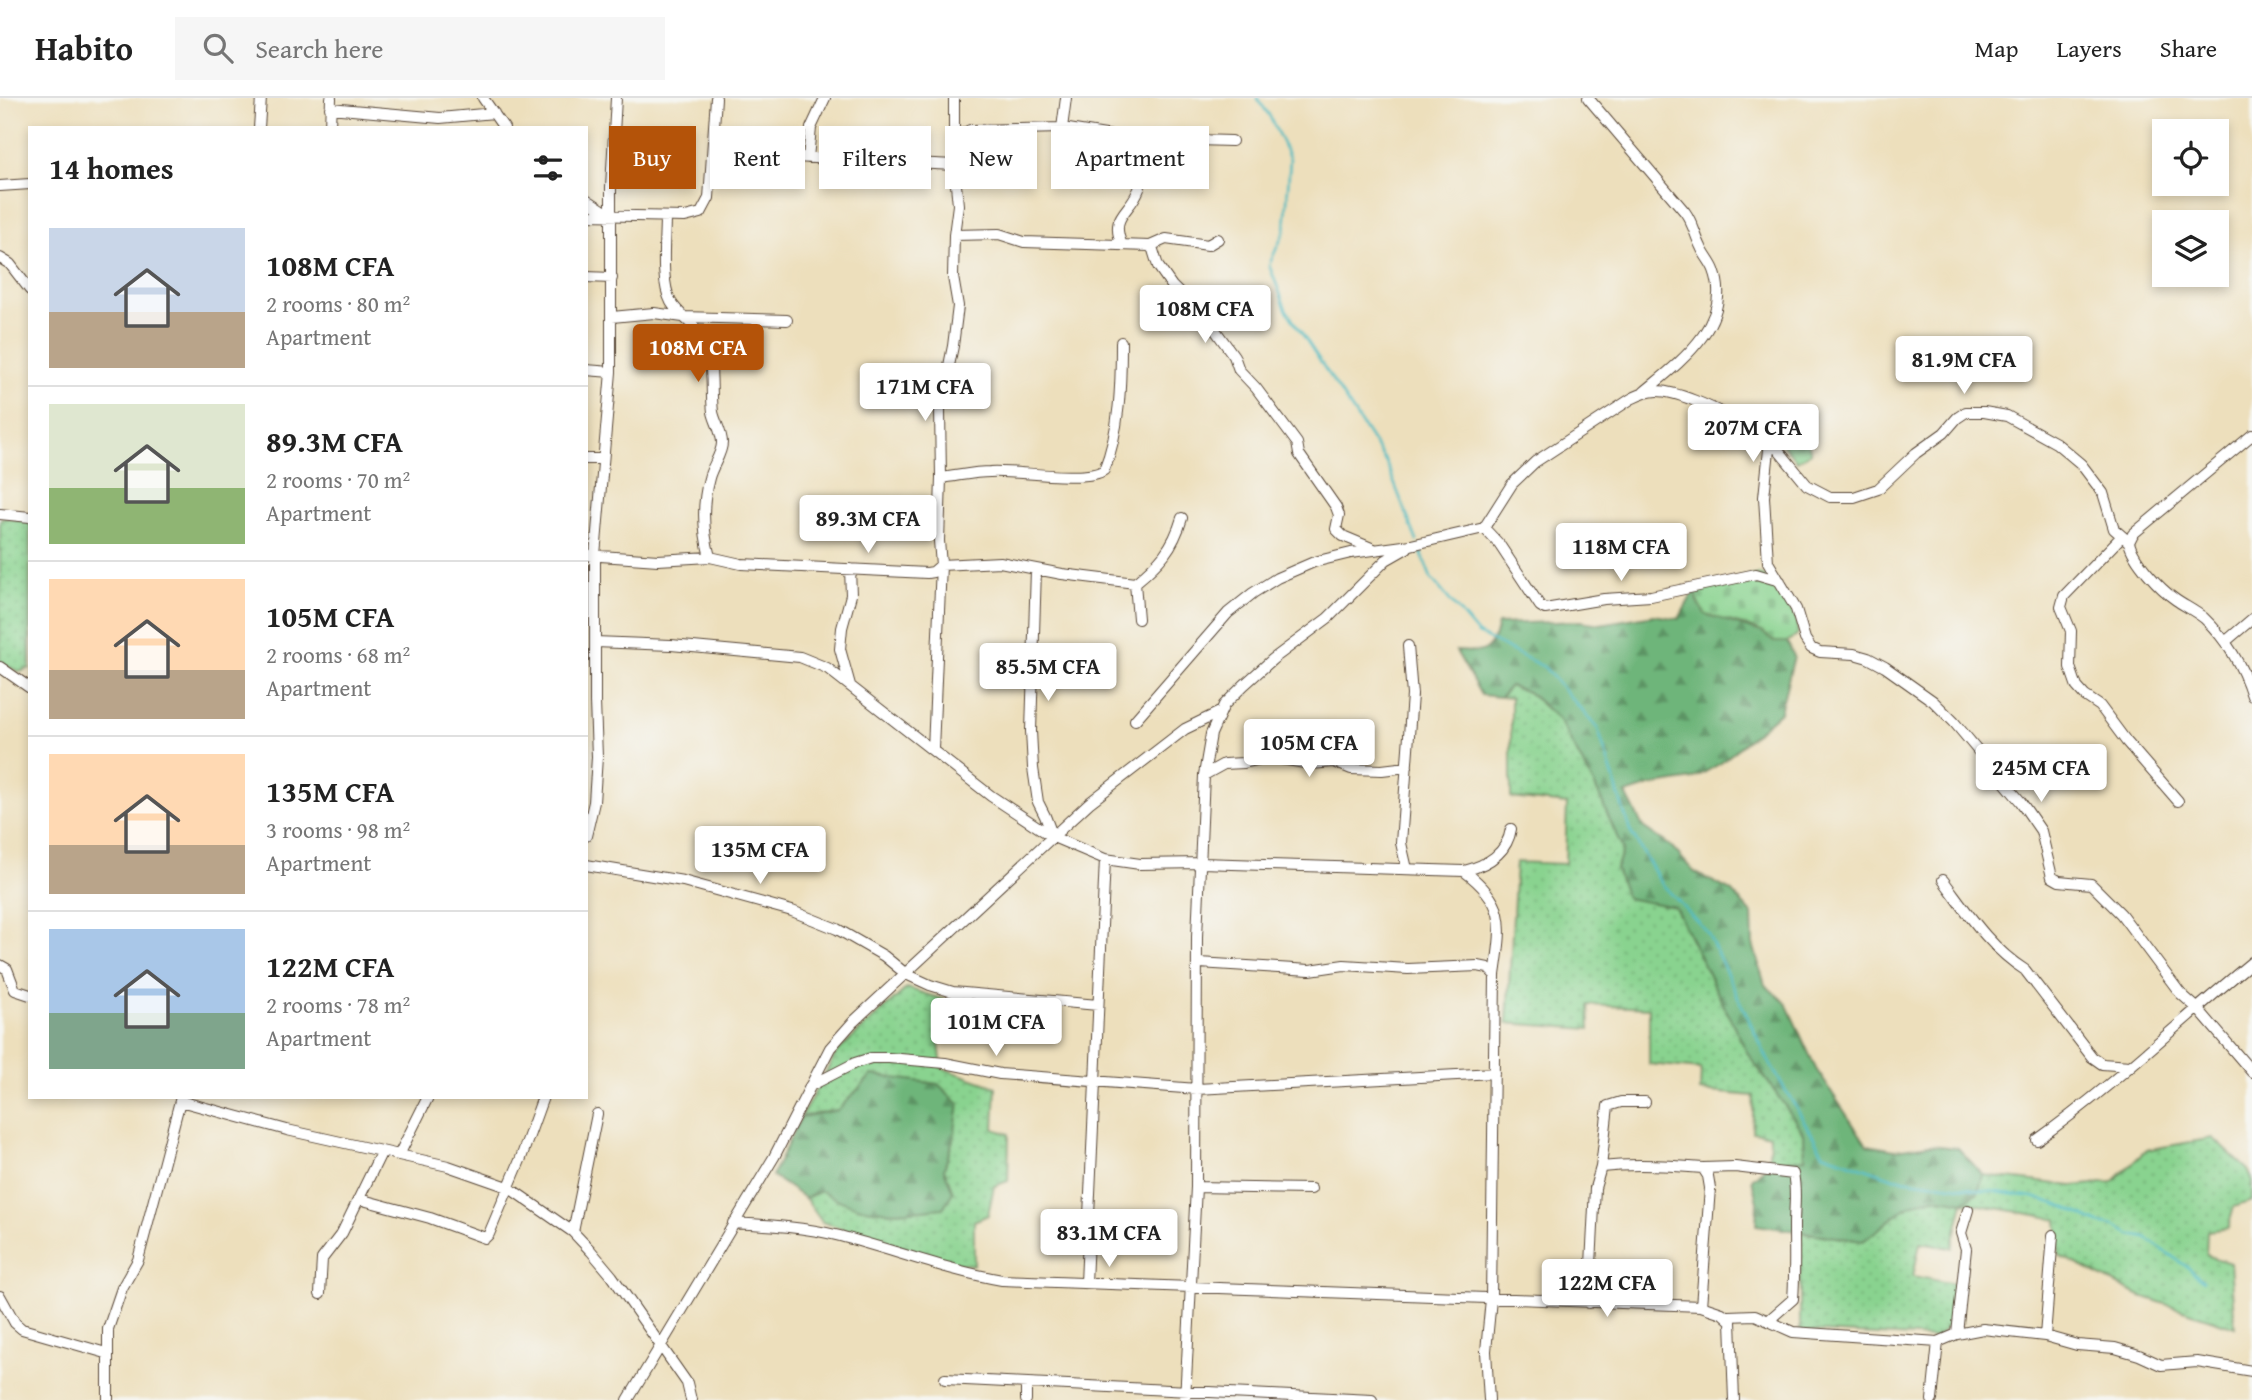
<!DOCTYPE html>
<html lang="en">
<head>
<meta charset="utf-8">
<style>
	:root { --surface:#fff; --page:#f6f6f6; --text:#222; --muted:#767676; --line:#e0e0e0; --accent:#b45309 }
	body { margin:0; font-family:"Gentium Book Plus",serif; background:var(--page); color:var(--text); height:100vh; display:flex; flex-direction:column; font-size:26px; white-space:nowrap }
	* { box-sizing:border-box; margin:0 }
	p { font-size:23px; color:var(--muted) }
	.icon { flex:none; width:38px; height:38px; fill:none; stroke:currentColor; stroke-width:2; stroke-linecap:round; stroke-linejoin:round }
	.map { position:relative; flex:1; overflow:hidden }
	.drawer { position:absolute; left:28px; top:28px; width:560px; height:973px; display:flex; flex-direction:column; background:var(--surface); border-radius:0px; box-shadow:0 4px 10px #0003 }
	.drawer>* { flex:none }
	.guide { position:absolute; left:609px; top:28px; width:665px; height:63px; display:flex; gap:14px }
	.fabs { position:absolute; left:2152px; top:21px; display:grid; gap:14px }
	.fabs a { display:grid; place-items:center; width:77px; height:77px; border-radius:0px; background:var(--surface); box-shadow:0 4px 10px #0003; font-size:35px }
	.price { position:absolute; translate:-50% -60px; padding:0 16px; border-radius:7px; background:#fff; color:#222; font-size:23px; line-height:46px; filter:drop-shadow(0 2px 4px #0008) }
	.price::after { content:''; position:absolute; left:50%; top:42px; width:21px; height:16px; margin-left:-10px; background:inherit; clip-path:polygon(0 0,100% 0,50% 100%) }
	.price.on { background:var(--accent); color:#fff }
	ul { padding:0; list-style:none }
	li { display:flex; align-items:center; gap:21px; height:175px; padding:0 21px }
	li+li { border-top:2px solid var(--line) }
	li span { display:grid; place-items:center; flex:none; width:196px; height:140px; border-radius:0px; color:#555 }
	li>.icon { margin-inline-start:auto }
	span .icon { width:84px; height:84px; fill:#fffc; stroke-width:1 }
	li b { font-size:30px }
	h2 { display:flex; justify-content:space-between; align-items:center; height:84px; padding:0 21px; font-size:30px }
	.tag { padding:0 24px; border-radius:0px; background:var(--surface); box-shadow:0 4px 10px #0003; font-size:24px; line-height:63px }
	.tag.on { background:var(--accent); color:#fff }
	header { display:flex; align-items:center; gap:42px; box-sizing:border-box; height:98px; padding:0 35px; background:var(--surface); border-bottom:2px solid var(--line) }
	header strong { font-size:33px }
	nav { display:flex; gap:38px; margin-inline-start:auto; font-size:24px }
	.search { width:490px; height:63px; background:var(--page); display:flex; align-items:center; gap:18px; box-sizing:border-box; padding:0 24px; border-radius:0px; color:var(--muted); font-size:26px }
	.map>svg:first-child { display:block }
	.grass { fill:url(#grass-dots); stroke:#627e56; stroke-width:2 }
	.forest { fill:url(#forest-firs); stroke:#54704c; stroke-width:2 }
	.cemetery { fill:url(#cemetery-stones); stroke:#627e56; stroke-width:2 }
	.lines { fill:none; stroke-linecap:round; stroke-linejoin:round }
	.stream { stroke:#4bbac1; stroke-width:2.5 }
	.minor-casing { stroke:#564536; stroke-width:12 }
	.minor { stroke:#fff; stroke-width:10 }
</style>
</head>
<body>
<header>
<strong>Habito</strong>
<div class="search"><svg class="icon" aria-label="search" viewBox="0 0 24 24"><circle cx="10" cy="10" r="6"/><path d="M15 15l6 6"/></svg>Search here</div>
<nav><a>Map</a><a>Layers</a><a>Share</a></nav>
</header>
<div class="map">
<svg width="2252" height="1302" viewBox="0 0 2252 1302">
	<defs>
		<pattern id="grass-dots" width="8" height="8" patternUnits="userSpaceOnUse" patternTransform="scale(1.75)"><rect width="8" height="8" fill="#89d38f"/><path d="M2 2h.1M6 6h.1" fill="none" stroke="#77b57b" stroke-width="1.8" stroke-linecap="round"/></pattern>
		<pattern id="forest-firs" width="22" height="20" patternUnits="userSpaceOnUse" patternTransform="scale(1.75)"><rect width="22" height="20" fill="#6eb57a"/><path d="M5 1l3.5 6h-7zM16 11l3.5 6h-7z" fill="#5c9363"/></pattern>
		<pattern id="cemetery-stones" width="16" height="16" patternUnits="userSpaceOnUse" patternTransform="scale(1.75)"><rect width="16" height="16" fill="#89d38f"/><path d="M2 7V4a2 2 0 0 1 4 0v3zM10 15v-3a2 2 0 0 1 4 0v3z" fill="#77b57b"/></pattern>
	</defs>
	<rect width="100%" height="100%" fill="#f6f6f2"/>
	<filter id="ink" filterUnits="userSpaceOnUse"><feTurbulence type="fractalNoise" baseFrequency=".0143" numOctaves="2"/><feDisplacementMap in="SourceGraphic" scale="14" xChannelSelector="R" yChannelSelector="G"/><feConvolveMatrix kernelMatrix="1 2 1 2 8 2 1 2 1" color-interpolation-filters="sRGB"/></filter>
	<filter id="wash" filterUnits="userSpaceOnUse"><feTurbulence type="fractalNoise" baseFrequency=".00686" numOctaves="4" result="noise"/><feDisplacementMap in="SourceGraphic" scale="28" xChannelSelector="R" yChannelSelector="G"/><feGaussianBlur stdDeviation="1.57" result="paint"/><feColorMatrix in="noise" values="0 0 0 0 0 0 0 0 0 0 0 0 0 0 0 0 0 1.4 0 .05"/><feComposite in="paint" operator="in"/></filter>
	<g filter="url(#wash)">
		<rect width="100%" height="100%" fill="#eddfbc"/>
		<path class="grass" d="M2 420 30 423V570L20 574 0 565V423Z
			M1510 588 1528 594 1559 622 1595 688 1616 733 1623 752 1616 771 1675 809 1747 954 1804 1035 1805 1060 1769 1066 1770 1037 1752 1034 1754 998 1700 993 1701 971 1649 966V910L1589 907 1590 931 1507 925 1516 764 1565 766 1567 706 1511 700V600L1500 599Z
			M907 890 945 902 939 944 942 970 996 989 994 1031 1009 1036 1008 1083 994 1088 988 1117 974 1123V1167L952 1165 822 1124 805 1100 821 1093C867 1119 892 1115 943 1109L952 1094 944 1071 954 1038 872 977 838 1012 801 1019 837 954Z
			M2213 1040 2248 1072 2252 1081V1103L2234 1109 2228 1130 2207 1133 2206 1157 2230 1165 2235 1229 2138 1197 2059 1157 2057 1121 1963 1104 1952 1150 1920 1145 1913 1178 1955 1186 1948 1229 1935 1240 1800 1233V1134L1863 1143C1887 1127 1904 1103 1935 1100 1943 1099 1954 1102 1963 1104L1978 1094 1983 1077 2073 1088 2113 1084 2146 1052Z"/>
		<path class="forest" d="M1695 491 1723 522 1762 534 1776 544H1787L1794 558 1780 614 1721 665 1693 681 1650 688 1626 696 1643 729 1672 749 1694 774 1731 793 1752 816 1753 846 1765 887 1786 905 1816 971 1867 1047 1895 1052 1929 1047 1958 1050 1983 1077 1978 1094 1963 1104C1954 1103 1943 1099 1935 1100 1904 1103 1887 1127 1863 1143L1756 1127 1757 1104 1752 1081 1769 1066 1805 1060 1804 1035 1747 954 1675 809 1626 800 1616 771 1623 752 1595 688 1559 622 1528 594 1510 588 1500 599 1481 597 1456 553C1485 555 1491 556 1498 526L1581 523 1600 526 1654 517 1679 521Z
			M872 977 938 986 959 1006 954 1038 944 1071 953 1094 943 1110C892 1115 867 1119 821 1093L805 1100 772 1078 801 1019 838 1012Z"/>
		<path class="cemetery" d="M1788 326 1802 331 1811 354 1797 363 1775 337Z
			M1759 476 1775 482 1796 521 1798 536 1787 544H1775L1762 534 1747 528 1706 517 1698 505 1695 491Z"/>
		<g class="lines">
			<path class="stream" d="M1257 0 1269 17 1290 61 1285 132 1269 167 1286 211 1386 364 1417 443
				M1419 449 1431 480 1478 536 1544 569 1598 631 1630 733 1662 786 1707 834 1770 966 1823 1055 1894 1080 2033 1099 2065 1109 2099 1125 2115 1128 2131 1137 2146 1140 2190 1171 2203 1183"/>
		</g>
	</g>
	<g filter="url(#ink)">
		<g class="lines">
			<g class="minor-casing">
				<path id="minor" d="M483 0 504 30
					M1588 0 1685 114C1693 125 1695 137 1701 149 1704 157 1711 164 1714 172 1734 225 1679 265 1644 294
					M330 10 440 20 494 15
					M259 30 261 0
					M330 30 331 0
					M1062 30 1066 0
					M954 48 959 38 970 32 1062 30 1124 40 1232 43
					M713 55 954 67
					M808 60 811 30 825 0
					M0 88 30 86
					M586 101 612 118
					M586 117 685 119 701 115 709 100 716 0
					M665 119C665 142 660 184 671 204 679 218 695 226 703 240 715 263 710 289 713 314 715 324 722 334 722 345 722 356 712 368 709 380 702 405 703 433 710 459
					M954 137 999 136 1024 144 1150 148 1153 152 1158 168 1172 188 1213 229 1234 258 1239 272 1256 290 1297 345 1299 356 1336 409 1339 417 1336 431 1343 438 1374 451
					M1122 147C1109 117 1130 115 1139 91 1145 76 1138 56 1138 40
					M1150 148 1166 141 1208 147 1218 141
					M0 160 10 166 30 192
					M586 179 612 180
					M612 219 654 215 683 219 787 222
					M586 272 611 274
					M2252 337 2133 436 2129 444C2133 462 2160 491 2176 502 2185 508 2195 513 2204 520 2226 541 2243 569 2252 598
					M1770 342 1807 387 1830 399H1854L1878 391 1916 355 1944 335 1957 320 1966 314H1984L2007 318 2056 345 2081 366 2103 395 2114 431 2129 444
					M586 361H603
					M941 380C958 378 974 374 990 374 1016 372 1087 385 1104 372 1120 333 1121 286 1121 244
					M0 416 30 419
					M1484 430 1499 446 1540 508 1545 511 1604 501 1651 498 1756 476 1780 483
					M2122 438 2064 498 2061 509 2071 533 2070 569 2077 589 2085 598 2100 608 2126 643 2178 703
					M586 457 658 462 710 459 741 466 927 475 933 474 941 467 1000 464 1062 476 1135 485
					M850 471 851 497 842 530 840 551 850 587
					M1036 471 1031 633 1033 670 1038 704 1045 718 1053 739
					M1138 521 1135 485C1159 465 1173 451 1182 420
					M595 544 671 547 800 559 827 570 991 698 1053 739 1105 761 1140 766 1201 765 1464 773C1508 806 1502 827 1495 877L1491 1201 1486 1253 1489 1302
					M2225 544 2252 521
					M0 569 30 590
					M1135 622 1228 515 1253 495 1277 480 1314 464 1351 455 1411 447 1484 430 1512 386 1535 364 1631 301C1639 297 1647 293 1657 293 1684 293 1737 323 1764 334L1770 342 1764 399 1768 464 1796 511 1805 541 1811 550 1820 554 1854 556 1868 560 1885 569 1933 603 1954 624 2021 704 2041 733 2052 779 2059 783 2091 786 2121 816 2180 895 2198 911 2252 974
					M933 651 941 467 939 443 941 380 940 312 953 248 958 208 953 179 954 137 958 107 954 67V0
					M1204 677 1224 666 1244 665 1269 659 1311 666 1334 664 1351 671 1382 672 1407 669
					M586 738 594 704 597 659 595 604V457L611 274V89L616 0
					M586 767 683 783 792 813 837 831 884 858 906 876 930 887 953 894 1098 907
					M1407 771 1401 745 1412 597 1408 548
					M1464 773C1487 767 1507 756 1511 731
					M1943 782C1967 814 1990 850 2025 872L2092 959 2102 966 2130 968
					M1199 865 1310 872 1344 867 1408 871 1478 868 1488 870 1495 877
					M0 867 7 871 15 892 30 897
					M810 988 855 965 871 960H889L945 965 1000 976 1197 991 1494 975
					M180 1003 287 1032 448 1068 508 1089 573 1134 591 1153 612 1178 687 1285 691 1302
					M2037 1042C2113 988 2180 923 2252 864
					M399 1057 428 999
					M1601 1069 1608 1008 1621 1004H1645
					M1703 1070 1735 1069 1793 1076C1797 1094 1794 1109 1794 1127 1794 1152 1795 1176 1793 1201L1769 1222
					M1196 1089 1311 1091
					M359 1101 430 1120 485 1140 489 1136 521 1060 543 999
					M733 1125C769 1127 805 1129 840 1138 894 1152 946 1172 1002 1182L1701 1208 1722 1215 1731 1223 1734 1302
					M573 1134 597 1016
					M1086 1185 1105 761
					M320 1196 322 1161 342 1135 381 1055
					M0 1198 15 1225 22 1231 106 1255
					M1589 1205 1595 1090 1601 1069C1634 1065 1669 1067 1703 1070L1708 1078 1710 1090 1701 1208
					M1728 1218 1755 1217 1793 1234 1938 1244
					M1957 1236 1966 1151 1961 1135 1968 1112
					M2045 1238 2053 1137
					M945 1281 1372 1302
					M108 1302V1231L122 1190 138 1162 181 999
					M628 1302 774 1059 830 950 853 924 1089 705 1185 631 1220 614
					M1026 1302V1286
					M1185 1302 1196 1089 1197 839 1204 677 1211 636 1224 607 1244 587 1273 561 1328 520 1386 462 1407 450
					M1932 1302 1938 1244 1957 1236 1983 1231 2045 1238 2077 1247 2115 1250 2139 1257 2161 1267 2197 1264 2252 1273"/>
			</g>
			<use href="#minor" class="minor"/>
		</g>
	</g>
</svg>
<div class="fabs">
<a><svg class="icon" aria-label="locate" viewBox="0 0 24 24"><circle cx="12" cy="12" r="6"/><path d="M12 2v4M12 18v4M2 12h4M18 12h4"/></svg></a>
<a><svg class="icon" aria-label="layers" viewBox="0 0 24 24"><path d="M12 4l9 5-9 5-9-5zM3 14l9 5 9-5"/></svg></a>
</div>
<b class="price" style="left:1205px;top:247px">108M CFA</b>
<b class="price on" style="left:698px;top:286px">108M CFA</b>
<b class="price" style="left:1964px;top:298px">81.9M CFA</b>
<b class="price" style="left:925px;top:325px">171M CFA</b>
<b class="price" style="left:1753px;top:366px">207M CFA</b>
<b class="price" style="left:868px;top:457px">89.3M CFA</b>
<b class="price" style="left:1621px;top:485px">118M CFA</b>
<b class="price" style="left:1048px;top:605px">85.5M CFA</b>
<b class="price" style="left:1309px;top:681px">105M CFA</b>
<b class="price" style="left:2041px;top:706px">245M CFA</b>
<b class="price" style="left:760px;top:788px">135M CFA</b>
<b class="price" style="left:996px;top:960px">101M CFA</b>
<b class="price" style="left:1109px;top:1171px">83.1M CFA</b>
<b class="price" style="left:1607px;top:1221px">122M CFA</b>
<div class="guide">
<a class="tag on">Buy</a>
<a class="tag">Rent</a>
<a class="tag">Filters</a>
<a class="tag">New</a>
<a class="tag">Apartment</a>
</div>
<section class="drawer">
<h2>14 homes<svg class="icon" aria-label="filters" viewBox="0 0 24 24"><path d="M4 7h16M4 17h16"/><circle cx="9" cy="7" r="2"/><circle cx="15" cy="17" r="2"/></svg></h2>
<ul>
<li><span style="background:linear-gradient(#c9d6e8 60%,#b9a48a 0)"><svg class="icon" aria-label="home" viewBox="0 0 24 24"><path d="M3 11l9-7 9 7M6 9v11h12V9"/></svg></span><div><b>108M CFA</b><p>2 rooms · 80 m²</p><p>Apartment</p></div></li>
<li><span style="background:linear-gradient(#dfe7d0 60%,#8fb573 0)"><svg class="icon" aria-label="home" viewBox="0 0 24 24"><path d="M3 11l9-7 9 7M6 9v11h12V9"/></svg></span><div><b>89.3M CFA</b><p>2 rooms · 70 m²</p><p>Apartment</p></div></li>
<li><span style="background:linear-gradient(#ffd9b3 65%,#b9a48a 0)"><svg class="icon" aria-label="home" viewBox="0 0 24 24"><path d="M3 11l9-7 9 7M6 9v11h12V9"/></svg></span><div><b>105M CFA</b><p>2 rooms · 68 m²</p><p>Apartment</p></div></li>
<li><span style="background:linear-gradient(#ffd9b3 65%,#b9a48a 0)"><svg class="icon" aria-label="home" viewBox="0 0 24 24"><path d="M3 11l9-7 9 7M6 9v11h12V9"/></svg></span><div><b>135M CFA</b><p>3 rooms · 98 m²</p><p>Apartment</p></div></li>
<li><span style="background:linear-gradient(#a9c7e8 60%,#7fa58c 0)"><svg class="icon" aria-label="home" viewBox="0 0 24 24"><path d="M3 11l9-7 9 7M6 9v11h12V9"/></svg></span><div><b>122M CFA</b><p>2 rooms · 78 m²</p><p>Apartment</p></div></li>
</ul>
</section>
</div>
</body>
</html>
